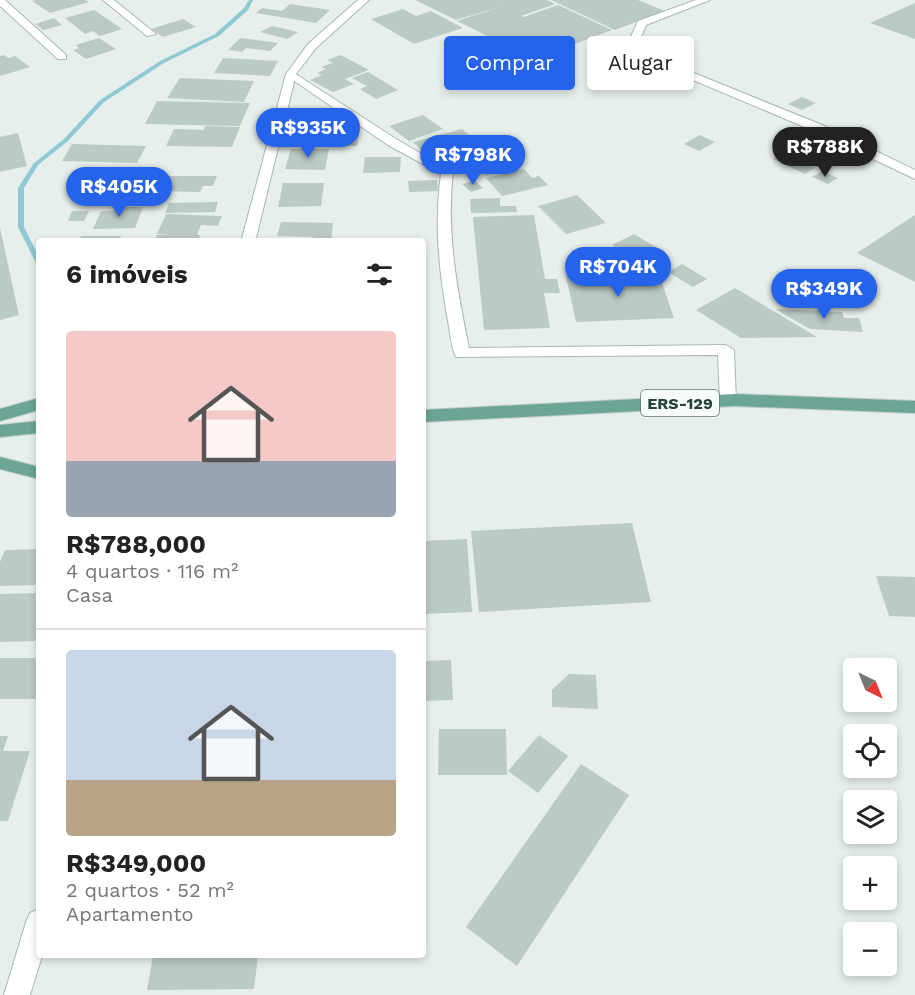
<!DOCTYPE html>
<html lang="pt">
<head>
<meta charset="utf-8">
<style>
	:root { --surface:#fff; --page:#f6f6f6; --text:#222; --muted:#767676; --line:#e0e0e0; --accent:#2563eb }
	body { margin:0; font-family:"Work Sans",sans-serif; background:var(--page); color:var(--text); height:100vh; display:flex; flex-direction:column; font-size:22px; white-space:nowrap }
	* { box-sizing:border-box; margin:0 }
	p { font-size:20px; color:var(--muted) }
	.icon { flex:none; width:33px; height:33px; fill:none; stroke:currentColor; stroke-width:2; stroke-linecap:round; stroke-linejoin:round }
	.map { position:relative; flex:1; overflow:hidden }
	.panel { position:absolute; left:36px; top:238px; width:390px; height:720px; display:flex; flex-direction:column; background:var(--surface); border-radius:6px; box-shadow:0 3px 9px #0003 }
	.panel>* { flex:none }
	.banner { position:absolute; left:444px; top:36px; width:381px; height:54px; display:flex; gap:12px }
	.needle { width:39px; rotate:137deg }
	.buttons { position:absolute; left:843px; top:658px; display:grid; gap:12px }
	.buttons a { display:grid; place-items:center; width:54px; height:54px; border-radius:6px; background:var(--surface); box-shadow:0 3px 9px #0003; font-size:30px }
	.price { position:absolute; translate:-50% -51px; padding:0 14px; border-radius:21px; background:var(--accent); color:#fff; font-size:20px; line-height:39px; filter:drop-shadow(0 2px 3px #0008) }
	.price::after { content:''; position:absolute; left:50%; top:36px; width:18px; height:14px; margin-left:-9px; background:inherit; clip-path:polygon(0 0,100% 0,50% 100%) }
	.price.selected { background:#222; color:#fff }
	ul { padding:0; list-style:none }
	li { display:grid; align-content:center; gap:12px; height:318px; padding:0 30px }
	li+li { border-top:2px solid var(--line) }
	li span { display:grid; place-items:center; height:186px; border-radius:6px; color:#555 }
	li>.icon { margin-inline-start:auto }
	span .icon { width:108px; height:108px; fill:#fffc; stroke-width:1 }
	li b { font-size:26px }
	h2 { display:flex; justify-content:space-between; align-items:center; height:72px; padding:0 30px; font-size:26px }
	.chip { padding:0 21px; border-radius:6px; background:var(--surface); box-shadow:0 3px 9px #0003; font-size:21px; line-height:54px }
	.chip.selected { background:var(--accent); color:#fff }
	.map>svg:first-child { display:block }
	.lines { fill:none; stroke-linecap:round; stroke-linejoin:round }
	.stream { fill:#8ec9d4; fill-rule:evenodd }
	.building { fill:#bbcac4 }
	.service-casing { stroke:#a8b8b2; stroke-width:2 }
	.minor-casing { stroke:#a8b8b2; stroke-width:2 }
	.tertiary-casing { stroke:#a8b8b2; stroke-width:2 }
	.primary-casing { stroke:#c2cac8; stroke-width:2 }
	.service { fill:#fff; fill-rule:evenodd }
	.minor { fill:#fff; fill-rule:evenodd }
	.tertiary { fill:#fff; fill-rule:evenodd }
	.primary { fill:#6aa596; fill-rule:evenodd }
	.labels { text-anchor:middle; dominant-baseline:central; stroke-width:4.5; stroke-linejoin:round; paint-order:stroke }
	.shield { fill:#f7fbf9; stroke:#637a73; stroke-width:1.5 }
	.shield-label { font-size:16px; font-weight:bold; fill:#24423a }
</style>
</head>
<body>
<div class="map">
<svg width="915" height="995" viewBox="0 0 915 995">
	<rect width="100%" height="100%" fill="#e6efeb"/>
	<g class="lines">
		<path class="stream" d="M249 0H253L248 10 219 36 164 63 104 102 68 141 38 165 24 188V227L39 257V266L37 265 18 227V188L34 163 64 139 100 100 160 61 215 34 244 8Z"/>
	</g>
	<path class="building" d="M36 0H86L89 2 50 13 32 1Z
		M415 0H547L555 4 521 16 524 17 558 5 612 30 534 59 457 21 502 6 456 20Z
		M551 0H638L665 11 615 30Z
		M915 3V39L870 23Z
		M290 4 330 10 316 23 256 13 262 8 282 11Z
		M403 9 416 16 431 11 463 28 414 44 371 19Z
		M94 10 122 29 100 36 93 31 85 34 65 18Z
		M54 18 62 25 43 30 35 24Z
		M183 19 196 27 163 37 151 29Z
		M272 26 298 32 287 39 260 32Z
		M99 38 116 49 86 59 73 50 79 48 76 45Z
		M240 38 278 43 270 51 246 48 242 52 228 50Z
		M4 55 8 58 15 56 30 67 0 76V56Z
		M341 55 369 70 345 79 354 84 333 92 310 80 322 75 317 73 326 69 321 67 333 63 327 60Z
		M223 58 278 61 270 76 214 73Z
		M368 72 398 90 376 99 360 89 367 86 352 78Z
		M180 78 254 81 244 102 167 98Z
		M802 97 816 103 802 110 788 104Z
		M157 101 247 103H250L240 126 145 124Z
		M308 109 340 111 339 114H343L341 118H354L351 125 302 123Z
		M423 115 443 129 409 141 389 126Z
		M205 126 240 127 232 147 166 146 174 129 204 130Z
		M298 126 360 127 357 146H293Z
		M462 129 481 145 447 155 440 148 424 153 413 142Z
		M18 133 27 166 0 172V137Z
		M700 135 715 142 699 151 684 144Z
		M72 144 146 146 137 163 62 161Z
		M291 149H329L325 170 285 169Z
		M782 154 796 160 787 165 773 159Z
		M809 154 827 161 817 167 799 159Z
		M493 156 507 169 487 175 474 162Z
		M365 157H401L400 172 363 173Z
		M798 161 815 168 805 174 788 166Z
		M524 169 532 178 539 176 548 185 502 196 486 178Z
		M822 171 838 178 828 184 812 177Z
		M161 176H217L213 186H203L200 192 154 191Z
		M437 180 438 191 409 192 408 181Z
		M475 181 483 188 471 192 462 184Z
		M96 182 133 183 126 197 88 195Z
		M283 183H324L321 206 278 207Z
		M577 195 606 223 566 234 538 206Z
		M500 198V206H516L517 212 471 213 470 199Z
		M218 202 215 212 165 213 169 203Z
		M115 207H143L135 228 93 229 101 211H114Z
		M72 211H89L84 221H68Z
		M166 214 222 216 218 226 201 225 197 235H200L198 242H154L157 235H171L157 234Z
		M534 215 545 279H557L560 293H544L550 328 484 330 473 217Z
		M915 215V282L857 253Z
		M281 222 333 223 331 242H308L309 238 316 237 277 236Z
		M0 228 19 315 0 320Z
		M634 234 659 249 638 261 612 245Z
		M81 236H121L118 242H79Z
		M606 251 619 258 622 264 638 263 641 270 578 272 574 252Z
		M682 264 707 279 693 287 668 272Z
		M645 272 648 280H661L674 318 576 322 566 276Z
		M735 288 817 337 741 338 696 310Z
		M775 309 842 312 844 318H859L863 332 810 329Z
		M632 523 651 602 479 612 471 531Z
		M467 539 472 612 423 614V541Z
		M39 549V585L0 586V562L5 550Z
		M876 576 915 577V617L889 616Z
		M39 593V641L0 642V594Z
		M0 658H39V699H0Z
		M451 660 453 700 423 701V661Z
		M569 674 596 675 598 709 552 707V690Z
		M439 729H506L507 775H438Z
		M539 735 568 756 538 793 508 771Z
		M0 736H8L3 751H30L8 821H0Z
		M581 764 629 795 517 966 466 927Z
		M153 956H258L254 989 147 990Z"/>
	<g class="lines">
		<g class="service-casing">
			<path id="service" d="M696 0H710L646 25 639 42 689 71 822 125 915 170V179L814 131 681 75 628 43 638 21Z"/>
		</g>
		<g class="minor-casing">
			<path id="minor" d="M0 0H5L66 55V59H58L0 6Z
				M103 0H114L156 34 147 36Z
				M291 71 396 139 453 172C446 232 457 289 469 348L726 345 734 350 736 401 734 405H722L720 401 718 355 456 357C451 347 450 332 448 321 439 271 434 224 441 174L388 145 287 76 286 74Z"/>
		</g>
		<g class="tertiary-casing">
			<path id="tertiary" d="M358 0H369L316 48 296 74 255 242H241L286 74 308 44Z
				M39 909V956H42L30 995H4L26 922 30 913Z"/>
		</g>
		<g class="primary-casing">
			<path id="primary" d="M735 394 915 401V413L735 406 423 422V410Z
				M39 398V410L0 421V409Z
				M39 421V433L0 437V425Z
				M0 457 39 467V479L0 469Z"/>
		</g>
		<use href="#service" class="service"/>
		<use href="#minor" class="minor"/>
		<use href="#tertiary" class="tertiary"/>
		<use href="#primary" class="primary"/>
	</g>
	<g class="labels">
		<rect class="shield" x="641" y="390" width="78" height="26" rx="4.5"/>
		<g class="shield-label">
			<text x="680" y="403">ERS-129</text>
		</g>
	</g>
</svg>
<div class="buttons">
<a><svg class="needle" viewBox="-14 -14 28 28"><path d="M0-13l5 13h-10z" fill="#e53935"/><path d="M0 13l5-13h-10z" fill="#767676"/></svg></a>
<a><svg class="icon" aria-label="locate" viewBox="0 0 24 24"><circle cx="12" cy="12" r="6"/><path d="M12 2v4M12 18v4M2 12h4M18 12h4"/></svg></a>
<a><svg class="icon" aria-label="layers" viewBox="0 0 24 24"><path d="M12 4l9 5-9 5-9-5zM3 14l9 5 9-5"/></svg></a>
<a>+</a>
<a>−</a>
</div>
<b class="price" style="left:308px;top:159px">R$935K</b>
<b class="price selected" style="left:825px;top:178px">R$788K</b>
<b class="price" style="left:473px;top:186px">R$798K</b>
<b class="price" style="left:119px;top:218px">R$405K</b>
<b class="price" style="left:618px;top:298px">R$704K</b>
<b class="price" style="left:824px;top:320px">R$349K</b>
<div class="banner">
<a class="chip selected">Comprar</a>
<a class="chip">Alugar</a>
</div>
<section class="panel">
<h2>6 imóveis<svg class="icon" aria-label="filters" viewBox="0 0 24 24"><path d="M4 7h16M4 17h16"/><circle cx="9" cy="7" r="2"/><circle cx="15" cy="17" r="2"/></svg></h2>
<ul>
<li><span style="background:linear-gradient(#f6c9c9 70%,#9aa5b1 0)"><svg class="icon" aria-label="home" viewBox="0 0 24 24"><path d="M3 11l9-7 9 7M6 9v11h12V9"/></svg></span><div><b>R$788,000</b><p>4 quartos · 116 m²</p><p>Casa</p></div></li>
<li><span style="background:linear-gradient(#c9d6e8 70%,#b9a48a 0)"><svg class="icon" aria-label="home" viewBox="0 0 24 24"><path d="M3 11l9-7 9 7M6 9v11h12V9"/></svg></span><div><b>R$349,000</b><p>2 quartos · 52 m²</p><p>Apartamento</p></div></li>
</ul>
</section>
</div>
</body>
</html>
